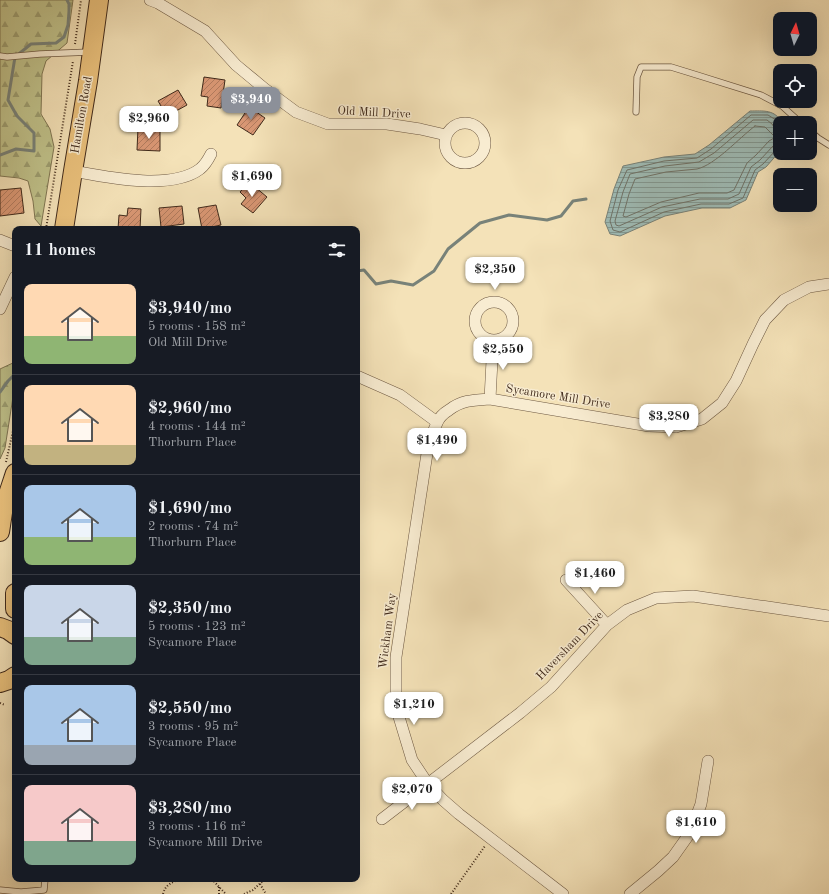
<!DOCTYPE html>
<html lang="en">
<head>
<meta charset="utf-8">
<style>
	:root { --surface:#171b24; --page:#242831; --text:#f1f3f6; --muted:#9ea1a6; --line:#363941; --accent:#8c9099 }
	body { margin:0; font-family:"Old Standard TT",serif; background:var(--page); color:var(--text); height:100vh; display:flex; flex-direction:column; font-size:15px; white-space:nowrap }
	* { box-sizing:border-box; margin:0 }
	p { font-size:13px; color:var(--muted) }
	.icon { flex:none; width:22px; height:22px; fill:none; stroke:currentColor; stroke-width:2; stroke-linecap:round; stroke-linejoin:round }
	.map { position:relative; flex:1; overflow:hidden }
	.side { position:absolute; left:12px; top:226px; width:348px; height:656px; display:flex; flex-direction:column; background:var(--surface); border-radius:8px; box-shadow:0 4px 16px #0002 }
	.side>* { flex:none }
	.needle { width:26px; rotate:5deg }
	.buttons { position:absolute; left:773px; top:12px; display:grid; gap:8px }
	.buttons a { display:grid; place-items:center; width:44px; height:44px; border-radius:8px; background:var(--surface); box-shadow:0 4px 16px #0002; font-size:20px }
	.price { position:absolute; translate:-50% -34px; padding:0 9px; border-radius:8px; background:#fff; color:#222; font-size:13px; line-height:26px; filter:drop-shadow(0 1px 2px #0008) }
	.price::after { content:''; position:absolute; left:50%; top:24px; width:12px; height:9px; margin-left:-6px; background:inherit; clip-path:polygon(0 0,100% 0,50% 100%) }
	.price.current { background:var(--accent); color:#fff }
	ul { padding:0; list-style:none }
	li { display:flex; align-items:center; gap:12px; height:100px; padding:0 12px }
	li+li { border-top:1px solid var(--line) }
	li span { display:grid; place-items:center; flex:none; width:112px; height:80px; border-radius:8px; color:#555 }
	li>.icon { margin-inline-start:auto }
	span .icon { width:48px; height:48px; fill:#fffc; stroke-width:1 }
	li b { font-size:17px }
	h2 { display:flex; justify-content:space-between; align-items:center; height:48px; padding:0 12px; font-size:17px }
	.map>svg:first-child { display:block }
	.forest { fill:url(#forest-firs); stroke:#807653 }
	.water { fill:url(#water-rules); stroke:#788279 }
	.lines { fill:none; stroke-linecap:round; stroke-linejoin:round }
	.shore { stroke:#6f7369; stroke-width:1 }
	.stream { stroke:#788279; stroke-width:3 }
	.building { fill:url(#building-hatch); stroke:#402a1b }
	.service-casing { stroke:#6d5842; stroke-width:7 }
	.minor-casing { stroke:#6d5842; stroke-width:12 }
	.primary-casing { stroke:#402a1b; stroke-width:20 }
	.path { stroke:#402a1b; stroke-width:2; stroke-dasharray:1 2; stroke-linecap:butt }
	.service { stroke:#f8ecd1; stroke-width:5.5 }
	.minor { stroke:#f8ecd1; stroke-width:11 }
	.primary { stroke:#eac17c; stroke-width:18 }
	.labels { text-anchor:middle; dominant-baseline:central; stroke-width:3; stroke-linejoin:round; paint-order:stroke }
	.street-label { font-size:12px; fill:#402a1b; stroke:#f8ecd1 }
</style>
</head>
<body>
<div class="map">
<svg width="829" height="894" viewBox="0 0 829 894">
	<defs>
		<pattern id="forest-firs" width="22" height="20" patternUnits="userSpaceOnUse"><rect width="22" height="20" fill="#c0c28b"/><path d="M5 1l3.5 6h-7zM16 11l3.5 6h-7z" fill="#9d9e71"/></pattern>
		<pattern id="water-rules" width="6" height="5" patternUnits="userSpaceOnUse"><rect width="6" height="5" fill="#9ebcb7"/><path d="M0 2.5h6" fill="none" stroke="#829994"/></pattern>
		<pattern id="building-hatch" width="6" height="6" patternUnits="userSpaceOnUse"><rect width="6" height="6" fill="#d99774"/><path d="M-1 1l2-2M0 6l6-6M5 7l2-2" fill="none" stroke="#b17b5e"/></pattern>
	</defs>
	<rect width="100%" height="100%" fill="#f4e2b8"/>
	<filter id="stains"><feTurbulence type="fractalNoise" baseFrequency=".005" numOctaves="4"/><feColorMatrix values="0 0 0 0 .2 0 0 0 0 .09 0 0 0 0 .02 0 0 0 .5 -.17"/></filter>
	<radialGradient id="worn" r=".72"><stop offset=".6" stop-color="#630" stop-opacity="0"/><stop offset="1" stop-color="#630" stop-opacity=".3"/></radialGradient>
	<path class="forest" d="M0 0H73L67 43 46 61 42 74 41 114 50 129 54 147 41 226 35 219 33 201 28 181 19 178 0 176Z
		M15 362V384L5 448 0 459V369Z"/>
	<path class="water" d="M750 111C763 111 775 109 782 123H780V151L766 167 758 172 746 200 730 208H702L665 216 620 236 610 234 605 222 614 189 623 166 664 157 695 154 709 145Z"/>
	<g class="lines">
		<path class="shore" d="M755 126 765 127 774 136V138L769 141 756 155 747 163 734 190 727 193H699L661 202 626 217 623 216 629 194 635 179 666 172 697 169C715 165 739 138 755 126Z
			M780 126 776 120 768 115H751L711 149 697 158 664 161 627 170 618 190 610 221 613 230 620 232 664 212 701 204H729L743 198 755 170 763 164 776 150 780 149
			M780 132 776 130 772 124 767 120H753L714 153 699 162 665 166 630 174 623 192 615 221 616 225 619 226 662 207 700 199H728L739 194 751 167 760 160 773 146 776 144H780"/>
		<path class="stream" d="M0 155 16 149 34 151V133L17 116 8 100 15 57 31 44 56 43 64 37 68 25 69 11V4L67 0
			M357 271 364 270 376 284 391 281 413 285 434 271 448 249 480 223 509 215 547 220 561 216 573 201 586 199
			M0 392 8 381 15 374"/>
	</g>
	<path class="building" d="M204 77 225 80 221 108 207 106 208 97 201 96Z
		M178 90 187 105 167 116 158 101Z
		M249 107 265 118 253 135 237 125Z
		M138 128 160 129V151L137 150Z
		M249 182 267 197 253 213 241 204 246 198 240 192Z
		M21 188 24 213 0 216V190Z
		M216 205 221 225 202 229 198 208Z
		M182 206 184 224 161 227 159 208Z
		M128 208 141 209 140 229H118L119 215 127 216Z"/>
	<g class="lines">
		<g class="service-casing">
			<path id="service" d="M0 56 7 57 40 54 90 52
				M636 112 637 77 641 67H671L697 75 761 95 782 106 801 123
				M810 131 818 138 829 145
				M0 890 21 892 44 890 45 879"/>
		</g>
		<g class="minor-casing">
			<path id="minor" d="M150 0 158 3 205 31 236 65 265 89 296 112 328 124H387L420 129 446 135
				M445 143a20 20 0 1 1 40 0a20 20 0 1 1-40 0Z
				M73 171C106 177 171 191 200 169 205 165 208 160 211 154
				M0 240 15 246
				M475 321a19 19 0 1 1 38 0a19 19 0 1 1-38 0Z
				M0 309 15 277
				M357 376 400 395 437 422
				M490 399 493 341
				M566 580 607 625
				M382 819 520 713 551 687 607 625 627 610 656 598 693 596 829 616
				M563 894 459 814 443 800 428 784 412 760 396 707V657L428 447C431 439 433 431 437 423 439 418 444 413 449 410 462 400 474 400 490 399L649 426 676 427 702 419 722 403 736 381 753 344 765 320 784 300 809 287 829 284
				M630 894 658 871 673 857 690 833 701 804 708 761"/>
		</g>
		<g class="primary-casing">
			<path id="primary" d="M64 229 73 171 88 81 99 0
				M0 532 4 506 15 473
				M15 593V609
				M0 627 8 630 15 635
				M0 683 9 680 15 676"/>
		</g>
		<path class="path" d="M75 44 81 0
			M46 229 73 61
			M6 462 15 422
			M0 703 5 705
			M212 879 219 887 226 894
			M260 884 266 894
			M219 887V894
			M163 894C165 885 172 882 181 879
			M244 894 253 890 265 879
			M451 894 485 846"/>
		<use href="#service" class="service"/>
		<use href="#minor" class="minor"/>
		<use href="#primary" class="primary"/>
	</g>
	<g class="labels">
		<g class="street-label">
			<text transform="translate(374 113) rotate(3)">Old Mill Drive</text>
			<text transform="translate(82 115) rotate(-80)">Hamilton Road</text>
			<text transform="translate(558 397) rotate(9)">Sycamore Mill Drive</text>
			<text transform="translate(388 631) rotate(-83)">Wickham Way</text>
			<text transform="translate(570 646) rotate(-46)">Haversham Drive</text>
		</g>
	</g>
	<rect width="100%" height="100%" filter="url(#stains)"/>
	<rect width="100%" height="100%" fill="url(#worn)"/>
</svg>
<div class="buttons">
<a><svg class="needle" viewBox="-14 -14 28 28"><path d="M0-13l5 13h-10z" fill="#e53935"/><path d="M0 13l5-13h-10z" fill="#9ea1a6"/></svg></a>
<a><svg class="icon" aria-label="locate" viewBox="0 0 24 24"><circle cx="12" cy="12" r="6"/><path d="M12 2v4M12 18v4M2 12h4M18 12h4"/></svg></a>
<a>+</a>
<a>−</a>
</div>
<b class="price current" style="left:251px;top:121px">$3,940</b>
<b class="price" style="left:149px;top:140px">$2,960</b>
<b class="price" style="left:252px;top:198px">$1,690</b>
<b class="price" style="left:495px;top:291px">$2,350</b>
<b class="price" style="left:503px;top:371px">$2,550</b>
<b class="price" style="left:669px;top:438px">$3,280</b>
<b class="price" style="left:437px;top:462px">$1,490</b>
<b class="price" style="left:595px;top:595px">$1,460</b>
<b class="price" style="left:414px;top:726px">$1,210</b>
<b class="price" style="left:412px;top:811px">$2,070</b>
<b class="price" style="left:696px;top:844px">$1,610</b>
<section class="side">
<h2>11 homes<svg class="icon" aria-label="filters" viewBox="0 0 24 24"><path d="M4 7h16M4 17h16"/><circle cx="9" cy="7" r="2"/><circle cx="15" cy="17" r="2"/></svg></h2>
<ul>
<li><span style="background:linear-gradient(#ffd9b3 65%,#8fb573 0)"><svg class="icon" aria-label="home" viewBox="0 0 24 24"><path d="M3 11l9-7 9 7M6 9v11h12V9"/></svg></span><div><b>$3,940/mo</b><p>5 rooms · 158 m²</p><p>Old Mill Drive</p></div></li>
<li><span style="background:linear-gradient(#ffd9b3 75%,#c2b280 0)"><svg class="icon" aria-label="home" viewBox="0 0 24 24"><path d="M3 11l9-7 9 7M6 9v11h12V9"/></svg></span><div><b>$2,960/mo</b><p>4 rooms · 144 m²</p><p>Thorburn Place</p></div></li>
<li><span style="background:linear-gradient(#a9c7e8 65%,#8fb573 0)"><svg class="icon" aria-label="home" viewBox="0 0 24 24"><path d="M3 11l9-7 9 7M6 9v11h12V9"/></svg></span><div><b>$1,690/mo</b><p>2 rooms · 74 m²</p><p>Thorburn Place</p></div></li>
<li><span style="background:linear-gradient(#c9d6e8 65%,#7fa58c 0)"><svg class="icon" aria-label="home" viewBox="0 0 24 24"><path d="M3 11l9-7 9 7M6 9v11h12V9"/></svg></span><div><b>$2,350/mo</b><p>5 rooms · 123 m²</p><p>Sycamore Place</p></div></li>
<li><span style="background:linear-gradient(#a9c7e8 75%,#9aa5b1 0)"><svg class="icon" aria-label="home" viewBox="0 0 24 24"><path d="M3 11l9-7 9 7M6 9v11h12V9"/></svg></span><div><b>$2,550/mo</b><p>3 rooms · 95 m²</p><p>Sycamore Place</p></div></li>
<li><span style="background:linear-gradient(#f6c9c9 70%,#7fa58c 0)"><svg class="icon" aria-label="home" viewBox="0 0 24 24"><path d="M3 11l9-7 9 7M6 9v11h12V9"/></svg></span><div><b>$3,280/mo</b><p>3 rooms · 116 m²</p><p>Sycamore Mill Drive</p></div></li>
</ul>
</section>
</div>
</body>
</html>
